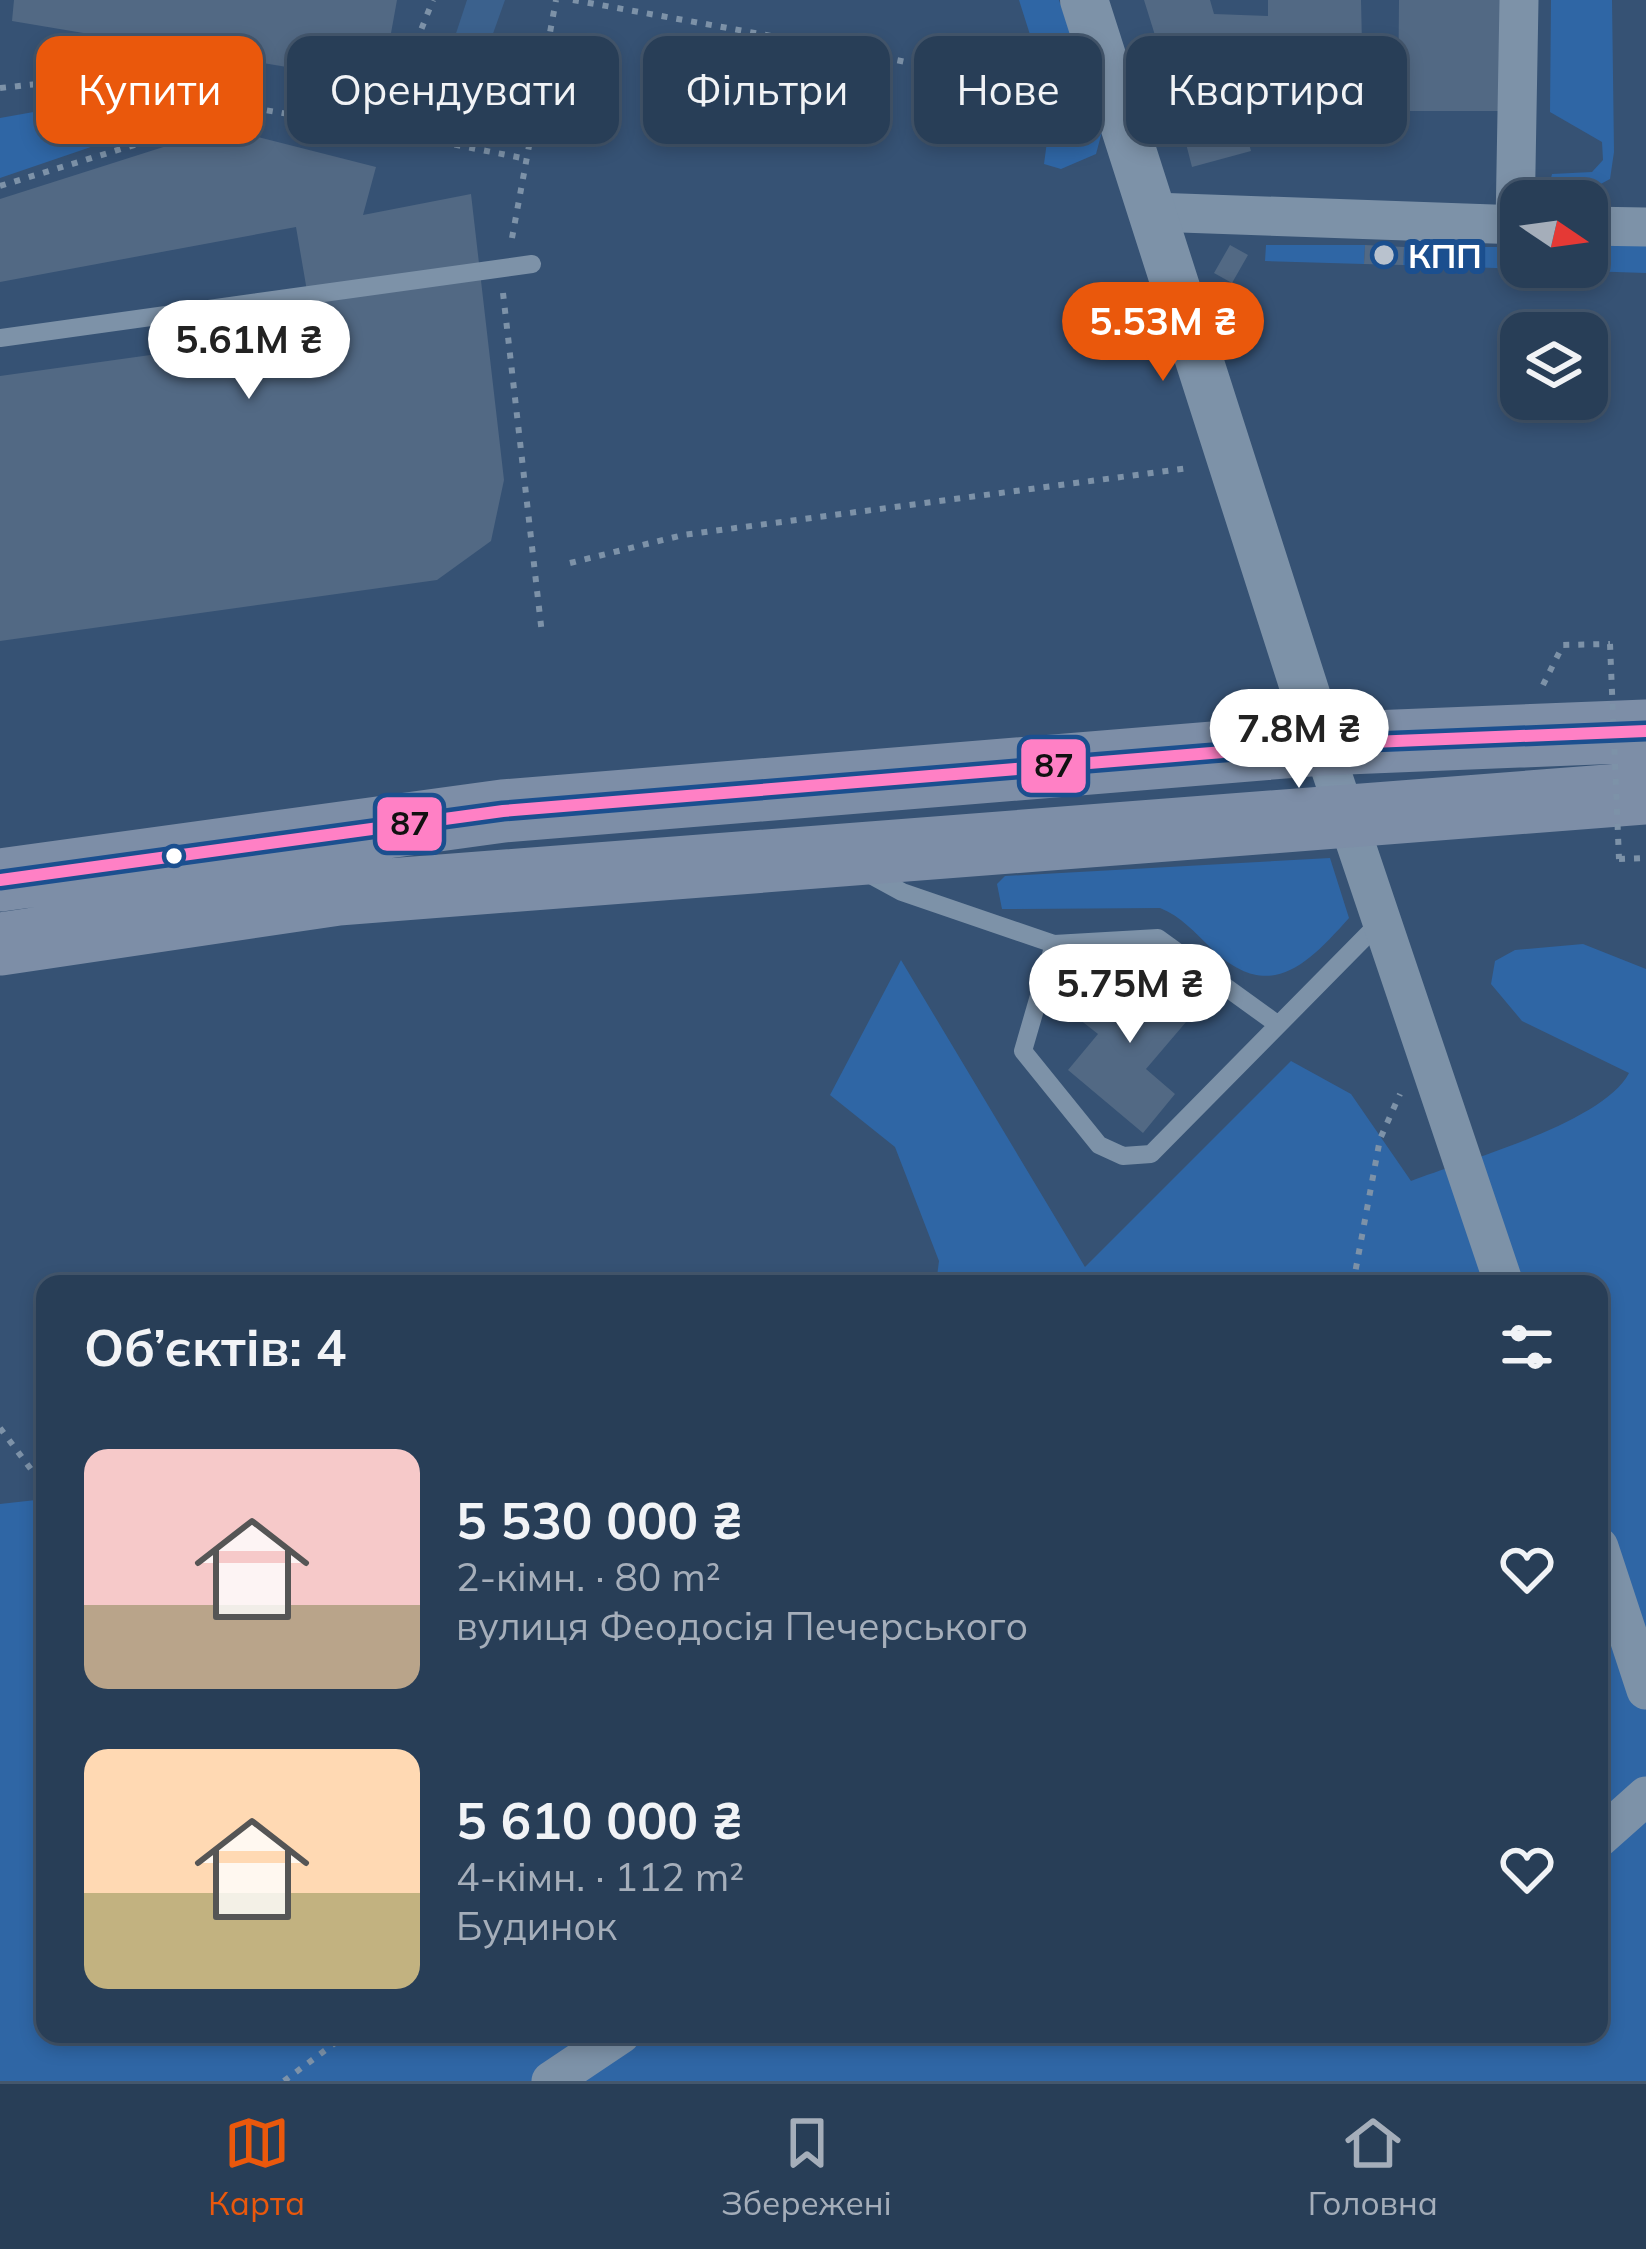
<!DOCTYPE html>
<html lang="uk">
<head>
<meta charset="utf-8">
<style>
	:root { --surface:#283e57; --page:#344961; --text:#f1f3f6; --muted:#a5aeba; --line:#44576d; --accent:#ea580c }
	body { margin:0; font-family:Mulish,sans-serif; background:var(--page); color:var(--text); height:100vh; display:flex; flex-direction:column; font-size:45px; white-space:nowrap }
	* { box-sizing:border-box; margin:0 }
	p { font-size:39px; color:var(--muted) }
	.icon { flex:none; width:66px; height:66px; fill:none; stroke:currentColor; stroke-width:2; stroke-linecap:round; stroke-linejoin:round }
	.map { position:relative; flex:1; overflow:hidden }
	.drawer { position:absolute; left:36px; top:1275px; width:1572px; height:768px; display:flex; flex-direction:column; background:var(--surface); border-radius:24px; box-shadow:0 6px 18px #0003,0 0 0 3px var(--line) }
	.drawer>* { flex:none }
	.top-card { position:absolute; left:36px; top:36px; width:1575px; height:108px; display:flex; gap:24px }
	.needle { width:78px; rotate:103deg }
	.tools { position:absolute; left:1500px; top:180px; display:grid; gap:24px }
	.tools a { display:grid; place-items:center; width:108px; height:108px; border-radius:24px; background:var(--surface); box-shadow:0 6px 18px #0003,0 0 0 3px var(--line); font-size:60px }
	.price { position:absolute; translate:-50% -102px; padding:0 27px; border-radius:42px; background:#fff; color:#222; font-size:39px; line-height:78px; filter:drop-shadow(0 3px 6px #0008) }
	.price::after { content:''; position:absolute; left:50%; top:72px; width:36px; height:27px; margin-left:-18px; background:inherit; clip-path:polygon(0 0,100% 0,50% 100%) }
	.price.active { background:var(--accent); color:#fff }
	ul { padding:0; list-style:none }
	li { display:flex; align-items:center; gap:36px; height:300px; padding:0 48px }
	li span { display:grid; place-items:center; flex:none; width:336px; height:240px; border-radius:24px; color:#555 }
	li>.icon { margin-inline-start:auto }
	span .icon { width:144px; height:144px; fill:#fffc; stroke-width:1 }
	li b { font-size:51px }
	h2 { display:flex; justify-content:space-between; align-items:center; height:144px; padding:0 48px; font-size:51px }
	.tag { padding:0 42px; border-radius:24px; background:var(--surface); box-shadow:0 6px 18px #0003,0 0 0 3px var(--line); font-size:42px; line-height:108px }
	.tag.active { background:var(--accent); color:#fff }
	.menu { display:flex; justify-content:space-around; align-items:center; height:168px; border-top:3px solid var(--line); background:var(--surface); font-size:33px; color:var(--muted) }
	.menu a { display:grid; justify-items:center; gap:6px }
	.menu .active { color:var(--accent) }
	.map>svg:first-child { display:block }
	.green { fill:#2f66a5 }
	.water { fill:#3b618d }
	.building { fill:#526984 }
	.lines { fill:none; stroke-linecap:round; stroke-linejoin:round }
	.path { stroke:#7d92a8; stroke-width:6; stroke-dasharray:6 9; stroke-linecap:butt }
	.service { stroke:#7d92a8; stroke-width:18 }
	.minor { stroke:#7d92a8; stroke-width:39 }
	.tertiary { stroke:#7d92a8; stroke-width:48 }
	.primary { stroke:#7d8ea7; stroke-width:63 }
	.path-bridge { stroke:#7d92a8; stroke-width:6; stroke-dasharray:6 9; stroke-linecap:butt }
	.bus-1-casing { stroke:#1b4f8f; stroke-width:21 }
	.bus-1 { stroke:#ff80c5; stroke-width:12 }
	.poi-dot { fill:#b9c2ce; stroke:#1b4f8f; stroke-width:4.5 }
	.bus-dot { fill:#fff; stroke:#1b4f8f; stroke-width:4.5 }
	.labels { text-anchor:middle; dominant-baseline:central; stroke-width:12; stroke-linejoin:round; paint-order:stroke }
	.poi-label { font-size:33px; font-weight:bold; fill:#fff; stroke:#1b4f8f; text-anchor:start }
	.line-badge { stroke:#1b4f8f; stroke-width:4.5 }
	.pale-badge-label { font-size:33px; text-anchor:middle; font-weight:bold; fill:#111 }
</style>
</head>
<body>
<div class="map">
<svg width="1646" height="2081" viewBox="0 0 1646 2081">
	<rect width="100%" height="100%" fill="#365274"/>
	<path class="green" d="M1019 0H1059L1103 128 1096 154 1061 169 1044 164 1052 104Z
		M1551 0H1612L1614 152 1610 179 1595 187 1549 186 1552 174 1592 172 1603 160 1602 142 1550 112Z
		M84 103 167 121 0 178V118Z
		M1266 245H1365L1364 264 1265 261Z
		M1587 246H1646V273L1403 265 1404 247H1521V267H1587Z
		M1330 858 1349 918C1306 966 1269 1004 1211 948 1195 933 1181 916 1160 908L1002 909 997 884 1005 876Z
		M1583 944 1646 969V2081H0V1504L45 1499V2034H1599V1284H936L939 1261 895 1147 830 1095 901 960 1085 1267 1291 1061 1351 1094 1411 1181C1466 1160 1603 1123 1629 1073L1522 1021 1491 984 1495 961 1515 950Z"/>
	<path class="water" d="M467 0H505L465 112 434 100Z"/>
	<path class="building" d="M14 0H397L382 83 12 21Z
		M1144 0H1210L1214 14 1268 16V0H1361L1363 89 1237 84 1238 68 1163 61Z
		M1399 0H1512L1511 111H1398Z
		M1232 81 1251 151 1192 167 1174 97Z
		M223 128 376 167 363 215 471 194 504 480 491 541 437 580 0 641V376L314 332 296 227 0 282V199Z
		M1230 245 1248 255 1232 283 1214 273Z
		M1365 245 1404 247 1403 265 1364 264Z
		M1128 962 1192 1015 1146 1069 1175 1094 1143 1133 1068 1070 1098 1034 1079 1019Z"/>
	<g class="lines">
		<path class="path" d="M573 0 860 52 1070 98
			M0 88 85 79 381 130 433 0
			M381 130 527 159
			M0 186 249 110
			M512 238 556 0
			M503 293 542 634
			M570 563 683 535 1189 468
			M1543 685 1563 645 1610 644
			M1619 859 1646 858
			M1353 1284 1380 1139 1400 1094
			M0 1428 45 1488
			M284 2081 347 2034"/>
		<path class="service" d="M0 338 532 264
			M869 874 902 892 1054 944 1023 1051 1099 1145 1123 1156 1151 1154 1380 922
			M1054 944 1158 938 1277 1024"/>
		<path class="minor" d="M1153 212 1521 225
			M1515 225 1519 0
			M1587 226 1646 227
			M1322 744 1504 1284
			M1599 1547 1646 1690
			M1599 1838 1646 1796
			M551 2081 621 2034"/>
		<path class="tertiary" d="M1084 0 1322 744"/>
		<path class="primary" d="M0 880 503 811 1322 744 1646 731
			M0 944 338 894 1646 793"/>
		<path class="path-bridge" d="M1610 644 1619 859"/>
		<g class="bus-1-casing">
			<path id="bus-1" d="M0 880 503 811 1322 744 1646 731"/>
		</g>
		<use href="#bus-1" class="bus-1"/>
	</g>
	<circle class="poi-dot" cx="1384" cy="255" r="12"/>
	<circle class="bus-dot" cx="174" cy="856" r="10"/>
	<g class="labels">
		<g class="poi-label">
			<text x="1408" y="255">КПП</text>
		</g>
	</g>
	<g class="line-badge">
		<rect x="1019" y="737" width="69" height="58" rx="12" fill="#ff80c5"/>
		<rect x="375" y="795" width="69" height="58" rx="12" fill="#ff80c5"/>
	</g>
	<g class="pale-badge-label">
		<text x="1054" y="777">87</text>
		<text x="410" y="835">87</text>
	</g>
</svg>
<div class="tools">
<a><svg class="needle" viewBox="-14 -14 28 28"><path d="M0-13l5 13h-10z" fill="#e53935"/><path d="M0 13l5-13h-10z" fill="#a5aeba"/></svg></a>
<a><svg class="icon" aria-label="layers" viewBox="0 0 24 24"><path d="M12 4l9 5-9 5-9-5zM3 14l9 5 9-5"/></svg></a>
</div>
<b class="price active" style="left:1163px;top:384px">5.53M ₴</b>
<b class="price" style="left:249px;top:402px">5.61M ₴</b>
<b class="price" style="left:1299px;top:791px">7.8M ₴</b>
<b class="price" style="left:1130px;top:1046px">5.75M ₴</b>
<div class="top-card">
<a class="tag active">Купити</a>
<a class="tag">Орендувати</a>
<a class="tag">Фільтри</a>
<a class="tag">Нове</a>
<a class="tag">Квартира</a>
</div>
<section class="drawer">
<h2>Об’єктів: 4<svg class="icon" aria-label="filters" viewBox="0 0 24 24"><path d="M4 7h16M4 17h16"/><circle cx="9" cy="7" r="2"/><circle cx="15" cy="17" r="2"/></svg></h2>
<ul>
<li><span style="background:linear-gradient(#f6c9c9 65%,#b9a48a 0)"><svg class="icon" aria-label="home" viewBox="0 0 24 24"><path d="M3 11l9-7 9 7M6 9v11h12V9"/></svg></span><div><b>5 530 000 ₴</b><p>2-кімн. · 80 m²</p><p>вулиця Феодосія Печерського</p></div><svg class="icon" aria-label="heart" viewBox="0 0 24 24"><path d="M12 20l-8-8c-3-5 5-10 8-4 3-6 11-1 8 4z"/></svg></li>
<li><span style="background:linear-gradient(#ffd9b3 60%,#c2b280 0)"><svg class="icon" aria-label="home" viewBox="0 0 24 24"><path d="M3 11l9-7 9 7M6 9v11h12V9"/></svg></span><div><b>5 610 000 ₴</b><p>4-кімн. · 112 m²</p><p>Будинок</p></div><svg class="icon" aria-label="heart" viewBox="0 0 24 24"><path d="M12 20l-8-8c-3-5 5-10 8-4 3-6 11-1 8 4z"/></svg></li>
</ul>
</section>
</div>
<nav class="menu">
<a class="active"><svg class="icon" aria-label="map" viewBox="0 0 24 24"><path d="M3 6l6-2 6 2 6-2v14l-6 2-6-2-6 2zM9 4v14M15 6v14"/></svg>Карта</a>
<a><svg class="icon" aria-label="saved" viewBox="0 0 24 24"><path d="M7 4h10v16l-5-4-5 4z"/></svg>Збережені</a>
<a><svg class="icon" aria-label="home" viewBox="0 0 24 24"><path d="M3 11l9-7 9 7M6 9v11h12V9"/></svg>Головна</a>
</nav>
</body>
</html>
